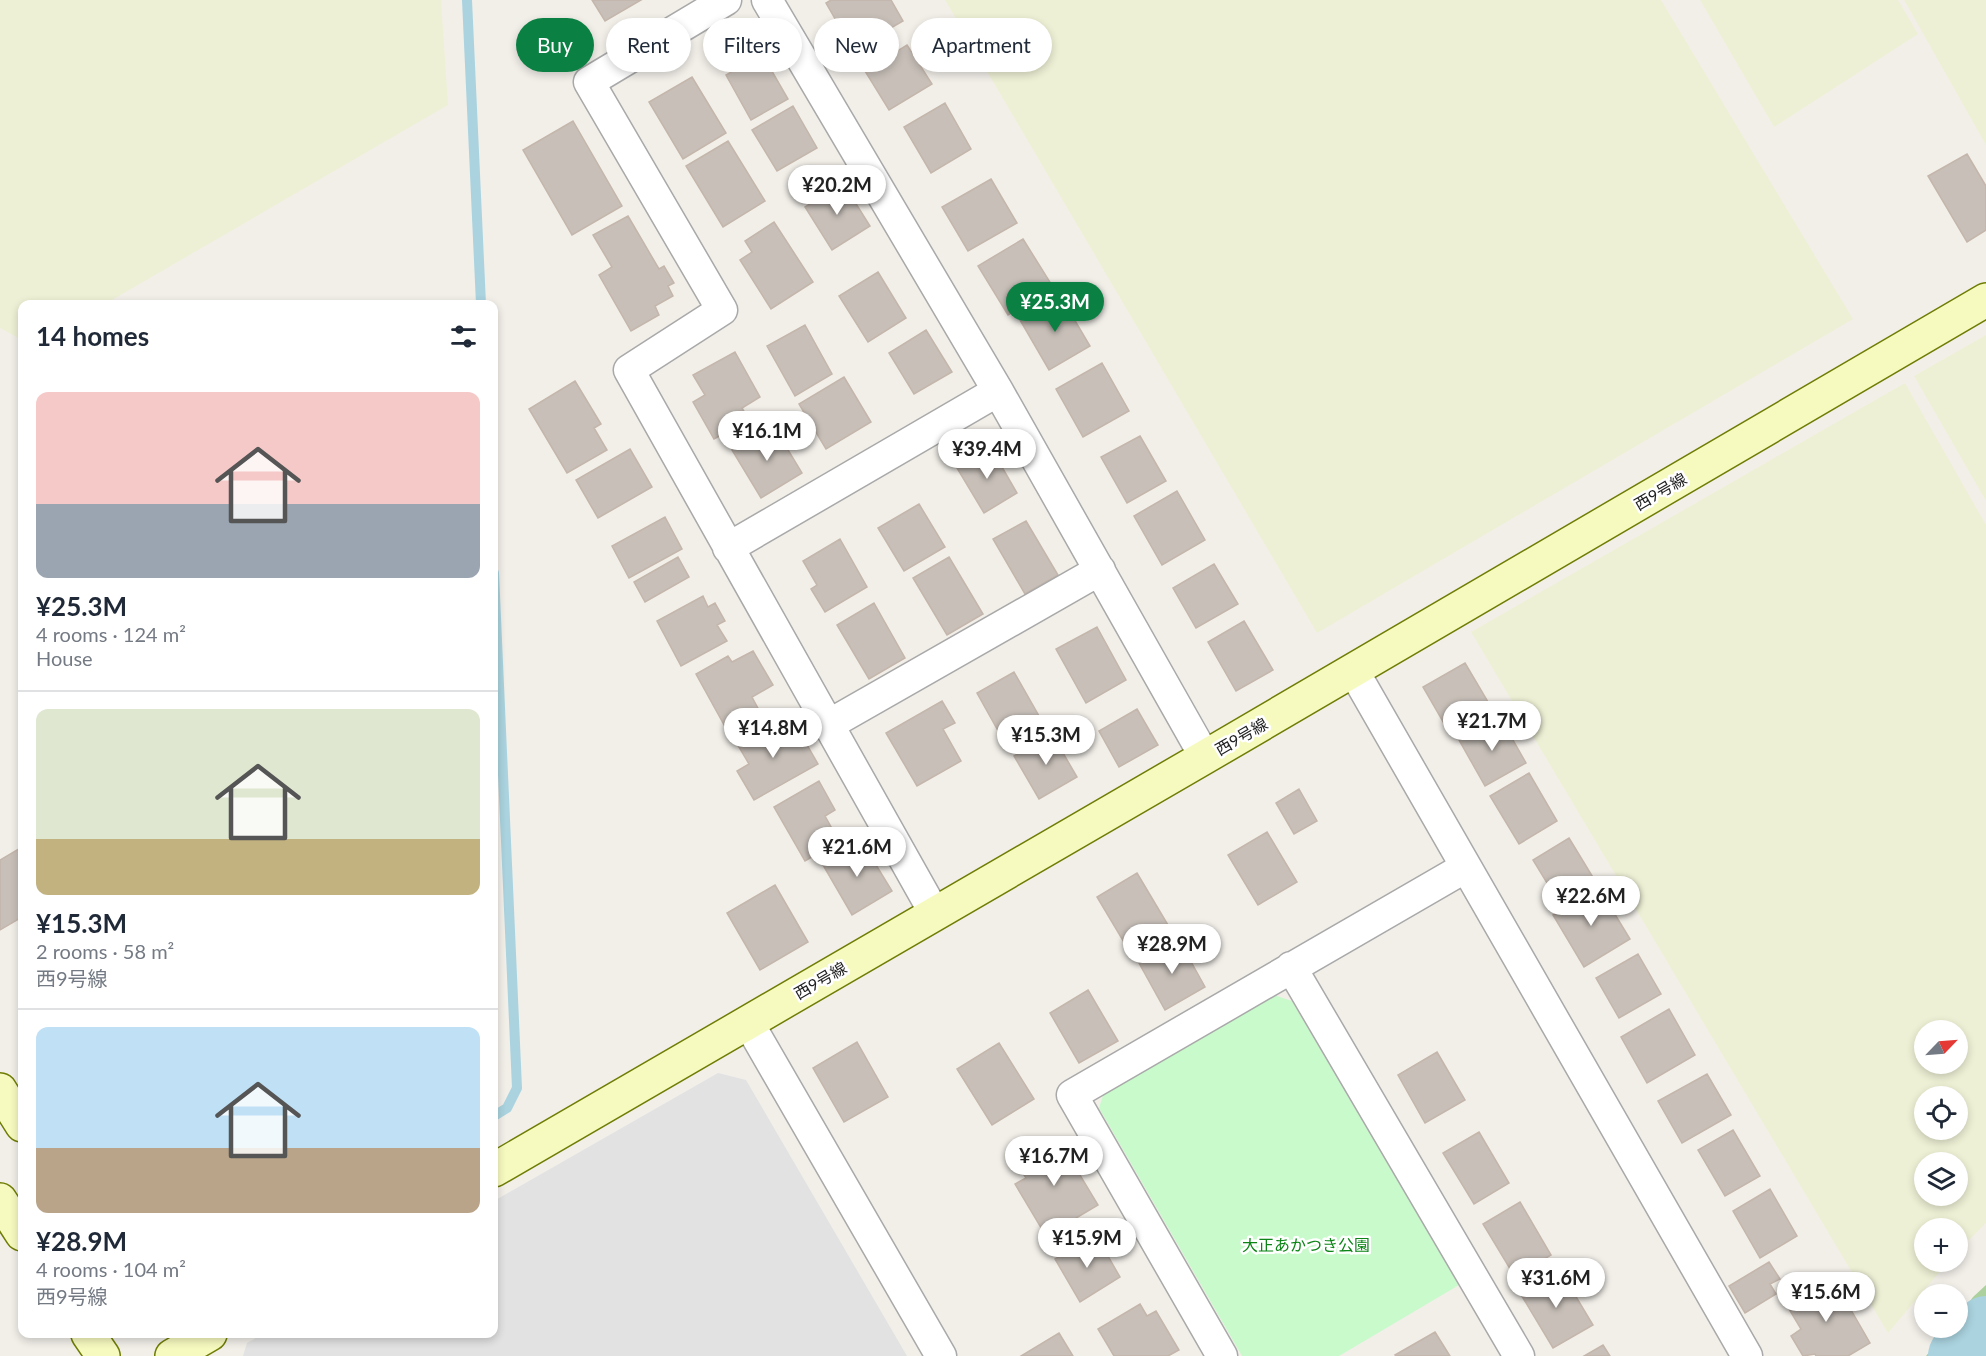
<!DOCTYPE html>
<html lang="en">
<head>
<meta charset="utf-8">
<style>
	:root { --surface:#fff; --page:#f6f6f7; --text:#1f2937; --muted:#747a83; --line:#e0e1e3; --accent:#0b8043 }
	body { margin:0; font-family:Lato,"Noto Sans JP",sans-serif; background:var(--page); color:var(--text); height:100vh; display:flex; flex-direction:column; font-size:22px; white-space:nowrap }
	* { box-sizing:border-box; margin:0 }
	p { font-size:20px; color:var(--muted) }
	.icon { flex:none; width:33px; height:33px; fill:none; stroke:currentColor; stroke-width:2; stroke-linecap:round; stroke-linejoin:round }
	.map { position:relative; flex:1; overflow:hidden }
	.sheet { position:absolute; left:18px; top:300px; width:480px; height:1038px; display:flex; flex-direction:column; background:var(--surface); border-radius:12px; box-shadow:0 3px 9px #0003 }
	.sheet>* { flex:none }
	.top-card { position:absolute; left:516px; top:18px; width:570px; height:54px; display:flex; gap:12px }
	.needle { width:39px; rotate:65deg }
	.controls { position:absolute; left:1914px; top:1020px; display:grid; gap:12px }
	.controls a { display:grid; place-items:center; width:54px; height:54px; border-radius:50%; background:var(--surface); box-shadow:0 3px 9px #0003; font-size:30px }
	.price { position:absolute; translate:-50% -51px; padding:0 14px; border-radius:21px; background:#fff; color:#222; font-size:20px; line-height:39px; filter:drop-shadow(0 2px 3px #0008) }
	.price::after { content:''; position:absolute; left:50%; top:36px; width:18px; height:14px; margin-left:-9px; background:inherit; clip-path:polygon(0 0,100% 0,50% 100%) }
	.price.current { background:var(--accent); color:#fff }
	ul { padding:0; list-style:none }
	li { display:grid; align-content:center; gap:12px; height:318px; padding:0 18px }
	li+li { border-top:2px solid var(--line) }
	li span { display:grid; place-items:center; height:186px; border-radius:12px; color:#555 }
	li>.icon { margin-inline-start:auto }
	span .icon { width:108px; height:108px; fill:#fffc; stroke-width:1 }
	li b { font-size:26px }
	h2 { display:flex; justify-content:space-between; align-items:center; height:72px; padding:0 18px; font-size:26px }
	.chip { padding:0 21px; border-radius:27px; background:var(--surface); box-shadow:0 3px 9px #0003; font-size:21px; line-height:54px }
	.chip.current { background:var(--accent); color:#fff }
	.map>svg:first-child { display:block }
	.farmland { fill:#eef0d5; fill-rule:evenodd }
	.forest { fill:#add19e }
	.park { fill:#c8facc }
	.parking { fill:#e2e2e2 }
	.lines { fill:none; stroke-linecap:round; stroke-linejoin:round }
	.stream { stroke:#aad3df; stroke-width:10 }
	.river { stroke:#aad3df; stroke-width:64 }
	.building { fill:#c7bfb8; stroke:#c4b6ab; stroke-width:1.5 }
	.street-casing { stroke:#a9a9a9; stroke-width:33 }
	.secondary-casing { stroke:#707d05; stroke-width:36 }
	.street { stroke:#fff; stroke-width:30 }
	.secondary { stroke:#f7fabf; stroke-width:33 }
	.labels { text-anchor:middle; dominant-baseline:central; stroke-width:5; stroke-linejoin:round; paint-order:stroke }
	.street-label { font-size:16px; fill:#222; stroke:#fff }
	.park-label { font-size:16px; fill:#0c8416; stroke:#fff }
</style>
</head>
<body>
<div class="map">
<svg width="1986" height="1356" viewBox="0 0 1986 1356">
	<rect width="100%" height="100%" fill="#f2efe9"/>
	<path class="farmland" d="M0 0H441L448 105 105 304H22V340L0 328Z
		M945 0H1661L1853 319 1317 633Z
		M1700 0H1898L1918 34 1774 127Z
		M1904 0H1986V145Z
		M1986 335V501L1914 376Z
		M1905 383 1986 525V1223L1958 1251V1228H1924V1262H1948L1888 1333 1471 632ZM1958 1030V1064H1924V1030ZM1958 1096V1130H1924V1096ZM1958 1162V1196H1924V1162Z"/>
	<path class="forest" d="M1986 1285V1356H1926L1949 1328H1958V1317L1973 1297Z"/>
	<path class="park" d="M1268 993 1292 1001 1459 1285 1339 1356H1242L1099 1108 1105 1089Z"/>
	<path class="parking" d="M718 1073 746 1080 907 1356H243L247 1343 263 1334H494V1201Z"/>
	<g class="lines">
		<path class="stream" d="M467 0 481 304
			M494 573 517 1088 507 1108 494 1116"/>
		<path class="river" d="M1960 1356 1965 1348 1986 1328"/>
	</g>
	<path class="building" d="M592 0H641L605 21Z
		M831 0H891L903 21 853 50 826 3Z
		M907 45 932 84 889 110 865 71Z
		M762 54 788 99 751 120 726 75Z
		M692 77 726 133 683 159 649 102Z
		M945 103 971 149 931 173 904 127Z
		M793 106 817 148 777 171 752 130Z
		M573 121 622 206 572 235 523 150Z
		M728 141 765 201 723 227 686 166Z
		M1967 154 1986 186V230L1967 242 1928 176Z
		M991 179 1017 223 968 251 942 207Z
		M843 183 870 226 832 250 805 207Z
		M628 216 659 269 664 266 674 283 668 286 673 296 655 306 659 315 631 331 599 275 612 267 593 235Z
		M774 222 813 282 771 309 740 260 752 252 745 241Z
		M1023 239 1053 287 1008 315 978 266Z
		M878 272 906 318 868 342 839 296Z
		M1061 297 1090 346 1049 370 1020 320Z
		M805 325 832 374 795 396 767 346Z
		M926 330 952 372 914 394 889 353Z
		M735 352 760 397 742 408 749 420 714 439 693 402 705 395 693 375Z
		M1102 363 1129 411 1083 437 1056 389Z
		M844 377 871 422 826 449 799 404Z
		M575 381 601 424 594 428 607 450 567 473 529 409Z
		M773 425 802 473 761 498 732 450Z
		M1140 436 1166 481 1127 503 1101 457Z
		M991 448 1017 493 984 513 957 468Z
		M630 449 652 487 598 518 576 480Z
		M1177 491 1205 540 1162 565 1134 516Z
		M919 504 945 547 904 571 878 528Z
		M665 517 682 549 629 578 612 546Z
		M1026 521 1058 575 1025 594 993 539Z
		M840 539 867 587 825 612 811 589 817 585 803 561Z
		M678 557 689 577 645 602 634 582Z
		M949 557 983 614 947 635 913 578Z
		M1214 564 1238 604 1196 628 1173 588Z
		M703 596 708 607 715 603 725 621 717 625 727 641 681 666 657 621Z
		M874 603 905 658 869 679 837 625Z
		M1244 621 1273 670 1236 691 1208 642Z
		M1097 627 1126 680 1086 703 1056 649Z
		M753 651 773 685 752 697 761 714 728 732 696 674 728 656 732 662Z
		M1465 663 1491 707 1449 732 1423 687Z
		M1014 672 1043 723 1006 745 977 693Z
		M942 701 955 723 943 729 961 761 917 786 886 733Z
		M1137 709 1158 745 1119 767 1099 731Z
		M1500 717 1526 763 1485 786 1459 740Z
		M773 721 783 739 799 731 818 764 754 800 737 771 749 764 736 742Z
		M1052 734 1077 777 1039 799 1014 756Z
		M1529 773 1557 821 1519 844 1490 796Z
		M819 781 835 810 825 816 839 841 805 861 774 807Z
		M1299 789 1317 821 1294 834 1276 803Z
		M1267 832 1297 882 1258 905 1228 855Z
		M1569 838 1594 879 1558 901 1533 860Z
		M862 842 892 891 852 915 823 865Z
		M22 847V917L0 930V860Z
		M1137 873 1171 930 1131 954 1097 897Z
		M775 885 808 942 760 970 727 913Z
		M1599 888 1630 939 1584 967 1553 915Z
		M1179 940 1205 987 1165 1010 1139 963Z
		M1638 954 1661 994 1619 1018 1596 978Z
		M1088 990 1118 1041 1079 1063 1050 1013Z
		M1669 1009 1695 1055 1647 1083 1621 1037Z
		M857 1042 888 1097 844 1122 813 1068Z
		M999 1043 1034 1099 992 1125 957 1069Z
		M1437 1052 1465 1100 1425 1123 1398 1075Z
		M1707 1074 1731 1115 1682 1143 1658 1101Z
		M1733 1130 1760 1176 1725 1196 1698 1150Z
		M1479 1132 1509 1183 1474 1204 1443 1153Z
		M1057 1137 1098 1205 1046 1236 1015 1184 1026 1178 1016 1162Z
		M1770 1189 1797 1236 1760 1258 1733 1211Z
		M1520 1202 1551 1255 1515 1277 1483 1224Z
		M1090 1238 1095 1247 1101 1244 1120 1277 1080 1302 1055 1259Z
		M1769 1262 1780 1279 1770 1284 1776 1294 1745 1313 1729 1286Z
		M1560 1270 1593 1325 1553 1348 1520 1293Z
		M1832 1277 1870 1343 1848 1356H1816L1815 1354 1803 1356 1791 1336 1801 1329 1786 1304Z
		M1140 1304 1147 1316 1156 1311 1179 1350 1168 1356H1114L1098 1329Z
		M1435 1332 1450 1356H1396L1395 1355Z
		M1059 1333 1073 1356H1021Z
		M1603 1345 1610 1356H1584Z"/>
	<g class="lines">
		<g class="street-casing">
			<path id="street" d="M726 0 589 82 722 310 629 370 935 914
				M767 0 998 391 1205 757
				M728 548 998 391
				M1353 670 1747 1356
				M830 724 1100 570
				M1291 967 1519 1356
				M748 1022 941 1356
				M1222 1356 1072 1095 1466 867"/>
		</g>
		<g class="secondary-casing">
			<path id="secondary" d="M0 1090 22 1125
				M494 1170 1205 757 1986 300
				M0 1200 22 1234
				M88 1334 103 1356
				M172 1356 210 1334"/>
		</g>
		<use href="#street" class="street"/>
		<use href="#secondary" class="secondary"/>
	</g>
	<g class="labels">
		<g class="street-label">
			<text transform="translate(1660 491) rotate(-30)">西9号線</text>
			<text transform="translate(1241 736) rotate(-30)">西9号線</text>
			<text transform="translate(820 980) rotate(-30)">西9号線</text>
		</g>
		<g class="park-label">
			<text x="1306" y="1244">大正あかつき公園</text>
		</g>
	</g>
</svg>
<div class="controls">
<a><svg class="needle" viewBox="-14 -14 28 28"><path d="M0-13l5 13h-10z" fill="#e53935"/><path d="M0 13l5-13h-10z" fill="#747a83"/></svg></a>
<a><svg class="icon" aria-label="locate" viewBox="0 0 24 24"><circle cx="12" cy="12" r="6"/><path d="M12 2v4M12 18v4M2 12h4M18 12h4"/></svg></a>
<a><svg class="icon" aria-label="layers" viewBox="0 0 24 24"><path d="M12 4l9 5-9 5-9-5zM3 14l9 5 9-5"/></svg></a>
<a>+</a>
<a>−</a>
</div>
<b class="price" style="left:837px;top:216px">¥20.2M</b>
<b class="price current" style="left:1055px;top:333px">¥25.3M</b>
<b class="price" style="left:767px;top:462px">¥16.1M</b>
<b class="price" style="left:987px;top:480px">¥39.4M</b>
<b class="price" style="left:1492px;top:752px">¥21.7M</b>
<b class="price" style="left:773px;top:759px">¥14.8M</b>
<b class="price" style="left:1046px;top:766px">¥15.3M</b>
<b class="price" style="left:857px;top:878px">¥21.6M</b>
<b class="price" style="left:1591px;top:927px">¥22.6M</b>
<b class="price" style="left:1172px;top:975px">¥28.9M</b>
<b class="price" style="left:1054px;top:1187px">¥16.7M</b>
<b class="price" style="left:1087px;top:1269px">¥15.9M</b>
<b class="price" style="left:1556px;top:1309px">¥31.6M</b>
<b class="price" style="left:1826px;top:1323px">¥15.6M</b>
<div class="top-card">
<a class="chip current">Buy</a>
<a class="chip">Rent</a>
<a class="chip">Filters</a>
<a class="chip">New</a>
<a class="chip">Apartment</a>
</div>
<section class="sheet">
<h2>14 homes<svg class="icon" aria-label="filters" viewBox="0 0 24 24"><path d="M4 7h16M4 17h16"/><circle cx="9" cy="7" r="2"/><circle cx="15" cy="17" r="2"/></svg></h2>
<ul>
<li><span style="background:linear-gradient(#f6c9c9 60%,#9aa5b1 0)"><svg class="icon" aria-label="home" viewBox="0 0 24 24"><path d="M3 11l9-7 9 7M6 9v11h12V9"/></svg></span><div><b>¥25.3M</b><p>4 rooms · 124 m²</p><p>House</p></div></li>
<li><span style="background:linear-gradient(#dfe7d0 70%,#c2b280 0)"><svg class="icon" aria-label="home" viewBox="0 0 24 24"><path d="M3 11l9-7 9 7M6 9v11h12V9"/></svg></span><div><b>¥15.3M</b><p>2 rooms · 58 m²</p><p>西9号線</p></div></li>
<li><span style="background:linear-gradient(#bfe0f5 65%,#b9a48a 0)"><svg class="icon" aria-label="home" viewBox="0 0 24 24"><path d="M3 11l9-7 9 7M6 9v11h12V9"/></svg></span><div><b>¥28.9M</b><p>4 rooms · 104 m²</p><p>西9号線</p></div></li>
</ul>
</section>
</div>
</body>
</html>
